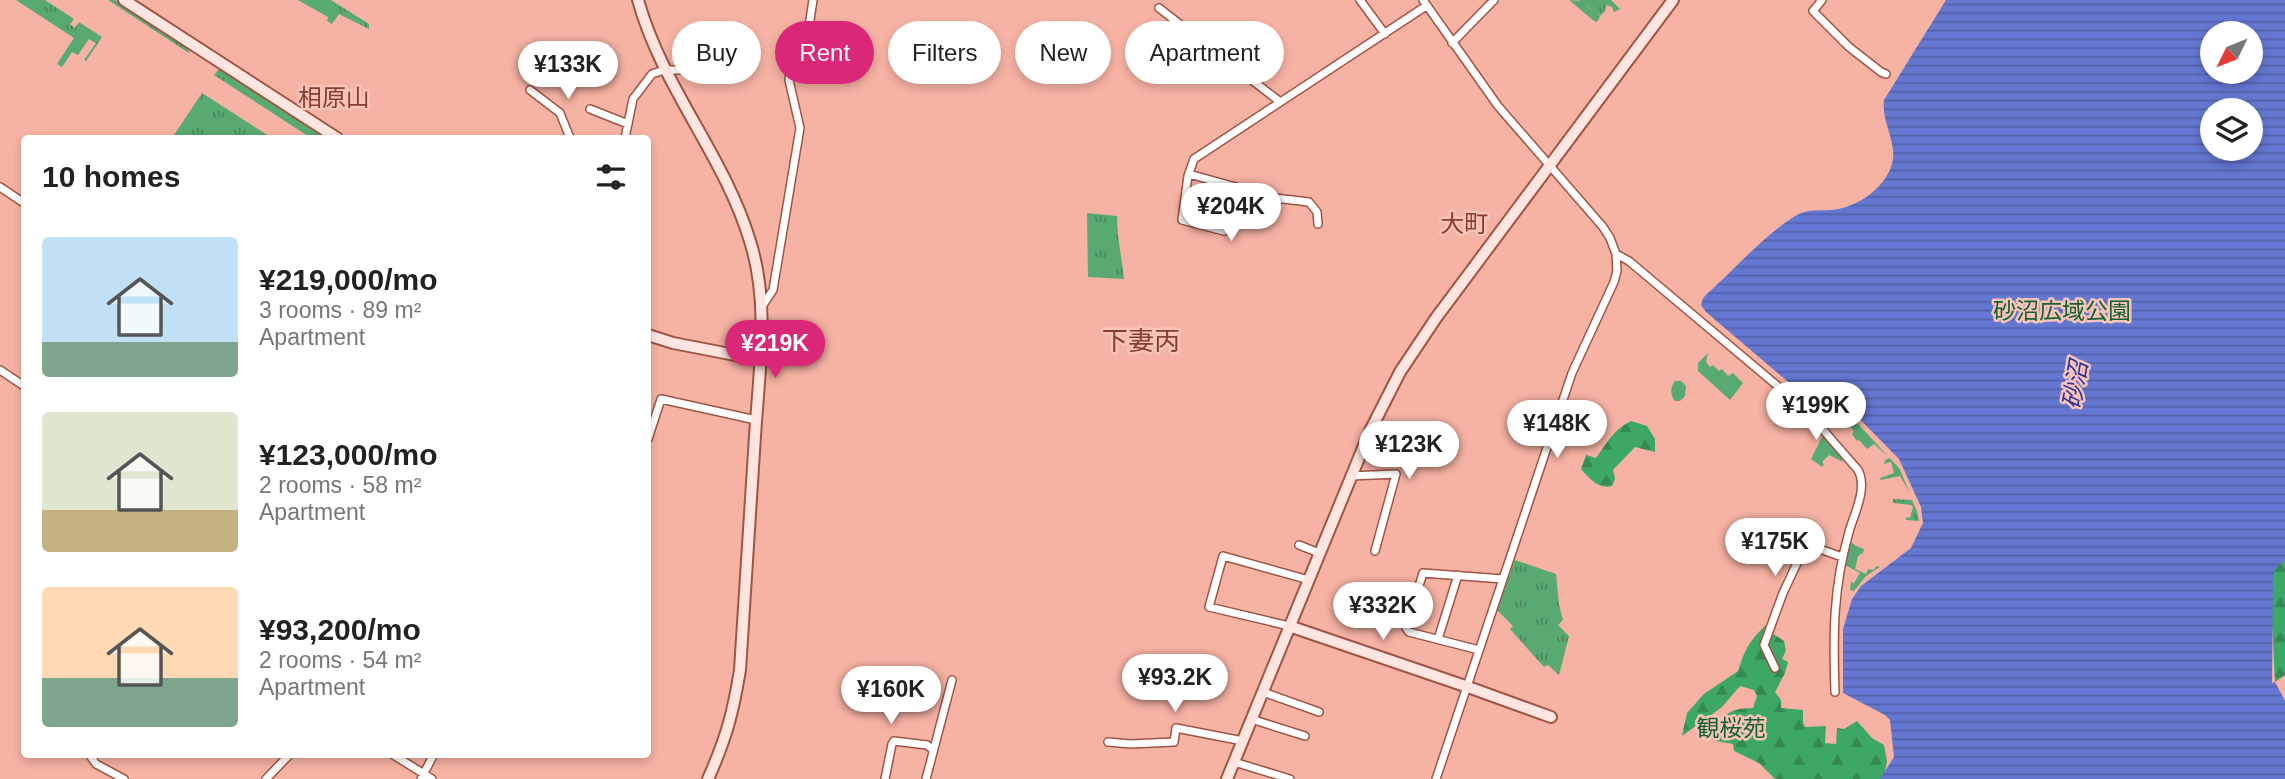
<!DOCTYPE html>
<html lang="en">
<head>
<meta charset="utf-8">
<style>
	:root { --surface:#fff; --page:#f2f2f2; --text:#222; --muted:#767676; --accent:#db2777 }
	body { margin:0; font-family:Helvetica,"Noto Sans JP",sans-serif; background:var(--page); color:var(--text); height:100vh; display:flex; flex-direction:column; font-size:26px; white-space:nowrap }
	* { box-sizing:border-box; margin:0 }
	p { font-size:23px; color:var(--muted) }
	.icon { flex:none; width:38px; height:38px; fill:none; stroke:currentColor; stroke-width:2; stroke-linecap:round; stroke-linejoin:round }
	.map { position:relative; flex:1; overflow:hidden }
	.details { position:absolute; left:21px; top:135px; width:630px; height:623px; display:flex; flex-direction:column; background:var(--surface); border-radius:7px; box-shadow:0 4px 10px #0003 }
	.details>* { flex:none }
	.guide { position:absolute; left:672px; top:21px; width:665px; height:63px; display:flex; gap:14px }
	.needle { width:46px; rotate:227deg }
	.tools { position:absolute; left:2200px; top:21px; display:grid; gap:14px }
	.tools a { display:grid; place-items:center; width:63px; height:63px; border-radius:50%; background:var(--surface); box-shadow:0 4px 10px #0003; font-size:35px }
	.price { position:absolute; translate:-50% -60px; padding:0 16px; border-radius:24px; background:#fff; color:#222; font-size:23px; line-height:46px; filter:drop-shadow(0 2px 4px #0008) }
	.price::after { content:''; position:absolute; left:50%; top:42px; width:21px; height:16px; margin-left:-10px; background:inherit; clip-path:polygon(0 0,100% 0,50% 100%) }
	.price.current { background:var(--accent); color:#fff }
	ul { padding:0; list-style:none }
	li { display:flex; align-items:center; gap:21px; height:175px; padding:0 21px }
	li span { display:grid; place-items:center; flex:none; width:196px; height:140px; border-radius:7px; color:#555 }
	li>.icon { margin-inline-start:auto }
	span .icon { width:84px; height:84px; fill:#fffc; stroke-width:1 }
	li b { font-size:30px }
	h2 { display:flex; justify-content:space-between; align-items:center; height:84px; padding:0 21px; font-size:30px }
	.pill { padding:0 24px; border-radius:32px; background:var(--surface); box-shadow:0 4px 10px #0003; font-size:24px; line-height:63px }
	.pill.current { background:var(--accent); color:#fff }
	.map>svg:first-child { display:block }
	.grass { fill:url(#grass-tufts) }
	.forest { fill:url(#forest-firs) }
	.garden { fill:#59a973 }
	.water { fill:url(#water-rules); fill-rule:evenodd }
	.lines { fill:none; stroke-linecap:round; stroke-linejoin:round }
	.street-casing { stroke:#9f5444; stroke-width:10 }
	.secondary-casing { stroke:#9f5444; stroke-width:14 }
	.street { stroke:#fff; stroke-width:7 }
	.secondary { stroke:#fee5e0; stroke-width:10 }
	.labels { text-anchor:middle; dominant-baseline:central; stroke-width:5; stroke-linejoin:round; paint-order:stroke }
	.park-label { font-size:23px; fill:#125f33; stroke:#f8c4b9 }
	.neighbourhood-label { font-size:24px; fill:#873e2f; stroke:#f8c4b9 }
	.water-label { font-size:24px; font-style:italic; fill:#2b319b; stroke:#f8c4b9 }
	.quarter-label { font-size:26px; fill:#873e2f; stroke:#f8c4b9 }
</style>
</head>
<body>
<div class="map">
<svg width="2285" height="779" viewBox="0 0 2285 779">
	<defs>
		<pattern id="grass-tufts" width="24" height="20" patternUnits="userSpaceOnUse" patternTransform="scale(1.75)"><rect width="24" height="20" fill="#59a973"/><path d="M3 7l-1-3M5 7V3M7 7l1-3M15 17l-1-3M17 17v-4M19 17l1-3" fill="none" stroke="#4b895d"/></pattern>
		<pattern id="forest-firs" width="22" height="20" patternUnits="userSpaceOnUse" patternTransform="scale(1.75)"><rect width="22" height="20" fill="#3da865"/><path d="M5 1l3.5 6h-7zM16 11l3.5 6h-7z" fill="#348852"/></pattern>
		<pattern id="water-rules" width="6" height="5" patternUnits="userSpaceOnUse" patternTransform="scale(1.75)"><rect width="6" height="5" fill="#6477d1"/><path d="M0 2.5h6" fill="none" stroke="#5361a8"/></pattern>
	</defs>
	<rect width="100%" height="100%" fill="#f6b2a3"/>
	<path class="grass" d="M16 0H45L74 19 70 24 75 28 79 22 102 37 86 61 84 60 96 43 89 39 78 55 72 52 62 67 57 64 74 38Z
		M108 0H115L188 47 189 53Z
		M298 0H331L369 24V29L339 14 332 24 327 21 328 17Z
		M1579 0H1611L1620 9 1614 12 1612 7 1606 5 1605 11 1600 16Z
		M223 69 327 138H311L214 75 218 70Z
		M202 93 272 138H185L182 136 178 138H172Z
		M1087 213 1117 216C1117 238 1122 258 1124 279L1088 277Z
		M1893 499 1912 500 1917 511 1919 521 1906 520V517L1910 518 1913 507 1911 505 1893 503Z
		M1515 560 1556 574 1559 605 1563 620 1558 625 1569 636 1559 675 1548 665 1544 667 1510 629 1513 626 1497 610Z"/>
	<path class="forest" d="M1631 421 1647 426 1655 439V452L1635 447 1613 470 1615 479 1612 486C1599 490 1589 478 1581 469L1586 455 1596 458C1607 443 1613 430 1631 421Z
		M2285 554V675L2275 682 2270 583 2277 559Z
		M1768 623 1769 631 1784 641 1786 650 1782 659 1788 662 1785 673 1775 692 1781 700V708L1803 710V722L1805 727 1826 726 1825 743 1836 744 1837 728 1844 729 1857 721 1872 738 1884 745 1887 761 1884 779H1775L1759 763 1734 751 1733 744 1716 741 1714 732C1727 712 1728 709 1753 708L1757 696 1754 690 1740 686 1722 707 1682 736 1687 713 1704 694 1738 671C1745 648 1751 639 1768 623Z"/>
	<path class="garden" d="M1569 0 1584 1C1586 9 1596 10 1600 17L1597 22 1594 21Z
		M1708 353 1706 362 1710 367 1713 365 1719 371 1722 369 1728 376 1733 373 1743 383 1730 400 1698 371V363Z
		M1675 381H1681L1686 386 1685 396 1680 401H1675C1670 394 1670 387 1675 381Z
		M1834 398 1899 468 1910 493 1900 476 1881 480 1880 478 1894 473 1891 462 1884 464 1885 460 1890 458 1874 444 1867 449 1859 440 1857 441 1852 434 1854 431 1847 423 1851 419 1844 412 1837 418 1825 405Z
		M1822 437C1831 440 1840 453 1843 462L1829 455 1822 462 1824 464 1822 467 1811 459Z
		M1850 541 1856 546 1864 549 1863 553 1858 556 1855 569 1866 574 1868 569 1874 570 1876 566 1880 567 1866 576 1854 591 1850 590 1851 582 1854 583 1860 573 1845 565V562Z"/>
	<path class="water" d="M1946 0H2285V560L2275 569 2273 577 2272 683 2275 682 2285 701V779H1880L1894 757 1890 720 1885 715 1843 693V629L1852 599 1861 586 1911 548 1923 523 1921 507 1899 459 1837 396 1832 395 1819 404 1813 403 1706 312 1701 305 1703 298 1709 292C1735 269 1770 229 1799 214 1809 209 1820 211 1831 210 1856 208 1885 189 1892 164 1898 143 1881 122 1884 100ZM2212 33H2250V72H2212ZM2212 110H2250V149H2212Z"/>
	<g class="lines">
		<g class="street-casing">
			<path id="street" d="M1360 0 1385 34
				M1423 0 1498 106 1603 227 1610 238 1616 254 1617 271 1614 282 1572 373 1436 779
				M1822 0 1813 11 1849 47 1881 72 1886 74
				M1159 8 1279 101
				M1452 43 1494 0
				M530 90 560 113 570 138
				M590 109 628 124
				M625 138 633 99 652 74 664 70H683L729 79
				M1189 174 1275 198 1309 202 1317 212 1318 224
				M0 187 24 203
				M1236 187 1224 231 1182 220 1188 176 1194 159 1426 6
				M1616 254 1629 261 1805 409 1858 470C1868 488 1854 514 1849 532 1833 588 1833 634 1835 692
				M763 305 773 290 800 128 789 80 790 73 808 33 813 0
				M0 370 24 386
				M648 439 661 399 756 420
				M1350 476 1396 474 1375 551
				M1299 545 1319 553
				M1289 626 1209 607 1223 556 1309 580
				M1438 639 1458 575
				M1479 650 1409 632 1406 628 1423 573 1503 579
				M1775 668 1764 645 1783 593 1806 544 1842 557
				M1263 692 1319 712
				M1251 719 1305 736
				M1108 742 1131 744 1174 742 1176 728 1243 741
				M89 754 96 764 124 779
				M392 754 432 779
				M1234 762 1290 779
				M266 779 290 754
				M421 779 434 754
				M885 779 892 744 894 741 927 745 932 749
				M926 779 952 680"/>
		</g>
		<g class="secondary-casing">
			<path id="secondary" d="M124 0 337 138
				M638 0C662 87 724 155 750 241 770 304 759 371 755 436 750 514 745 592 740 670 733 713 726 739 708 779
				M648 335 673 343 761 360
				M1289 626 1468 687 1551 717
				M1227 779 1370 431 1400 372 1436 318 1673 0"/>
		</g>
		<use href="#street" class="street"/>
		<use href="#secondary" class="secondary"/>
	</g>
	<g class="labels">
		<g class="park-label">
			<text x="2062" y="311">砂沼広域公園</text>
			<text x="1731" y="728">観桜苑</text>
		</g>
		<g class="neighbourhood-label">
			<text x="334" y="97">相原山</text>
			<text x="1464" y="223">大町</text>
		</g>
		<g class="water-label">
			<text transform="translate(2075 385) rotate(-80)">砂沼</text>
		</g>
		<g class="quarter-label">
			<text x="1141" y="341">下妻丙</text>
		</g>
	</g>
</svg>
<div class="tools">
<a><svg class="needle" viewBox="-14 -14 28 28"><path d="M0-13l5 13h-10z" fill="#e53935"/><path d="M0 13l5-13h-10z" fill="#767676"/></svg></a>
<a><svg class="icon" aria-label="layers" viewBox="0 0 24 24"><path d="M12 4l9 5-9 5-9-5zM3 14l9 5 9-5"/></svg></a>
</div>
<b class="price" style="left:568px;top:101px">¥133K</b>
<b class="price" style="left:1231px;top:243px">¥204K</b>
<b class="price current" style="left:775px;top:380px">¥219K</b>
<b class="price" style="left:1816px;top:442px">¥199K</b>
<b class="price" style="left:1557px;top:460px">¥148K</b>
<b class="price" style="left:1409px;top:481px">¥123K</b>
<b class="price" style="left:1775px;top:578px">¥175K</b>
<b class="price" style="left:1383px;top:642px">¥332K</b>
<b class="price" style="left:1175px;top:714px">¥93.2K</b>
<b class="price" style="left:891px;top:726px">¥160K</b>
<div class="guide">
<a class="pill">Buy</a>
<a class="pill current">Rent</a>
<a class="pill">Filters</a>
<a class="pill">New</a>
<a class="pill">Apartment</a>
</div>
<section class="details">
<h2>10 homes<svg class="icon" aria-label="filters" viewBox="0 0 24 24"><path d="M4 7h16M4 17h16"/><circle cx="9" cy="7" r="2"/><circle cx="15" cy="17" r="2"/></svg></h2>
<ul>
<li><span style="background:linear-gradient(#bfe0f5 75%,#7fa58c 0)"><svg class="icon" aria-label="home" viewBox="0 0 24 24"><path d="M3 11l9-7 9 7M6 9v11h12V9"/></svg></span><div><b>¥219,000/mo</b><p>3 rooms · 89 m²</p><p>Apartment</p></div></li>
<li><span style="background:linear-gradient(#dfe7d0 70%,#c2b280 0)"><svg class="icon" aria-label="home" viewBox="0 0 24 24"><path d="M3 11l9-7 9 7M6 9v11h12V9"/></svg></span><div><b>¥123,000/mo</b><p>2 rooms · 58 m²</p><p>Apartment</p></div></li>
<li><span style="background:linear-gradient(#ffd9b3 65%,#7fa58c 0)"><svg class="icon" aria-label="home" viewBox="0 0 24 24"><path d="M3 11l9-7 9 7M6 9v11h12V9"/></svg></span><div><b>¥93,200/mo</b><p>2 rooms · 54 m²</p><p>Apartment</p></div></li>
</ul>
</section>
</div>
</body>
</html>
